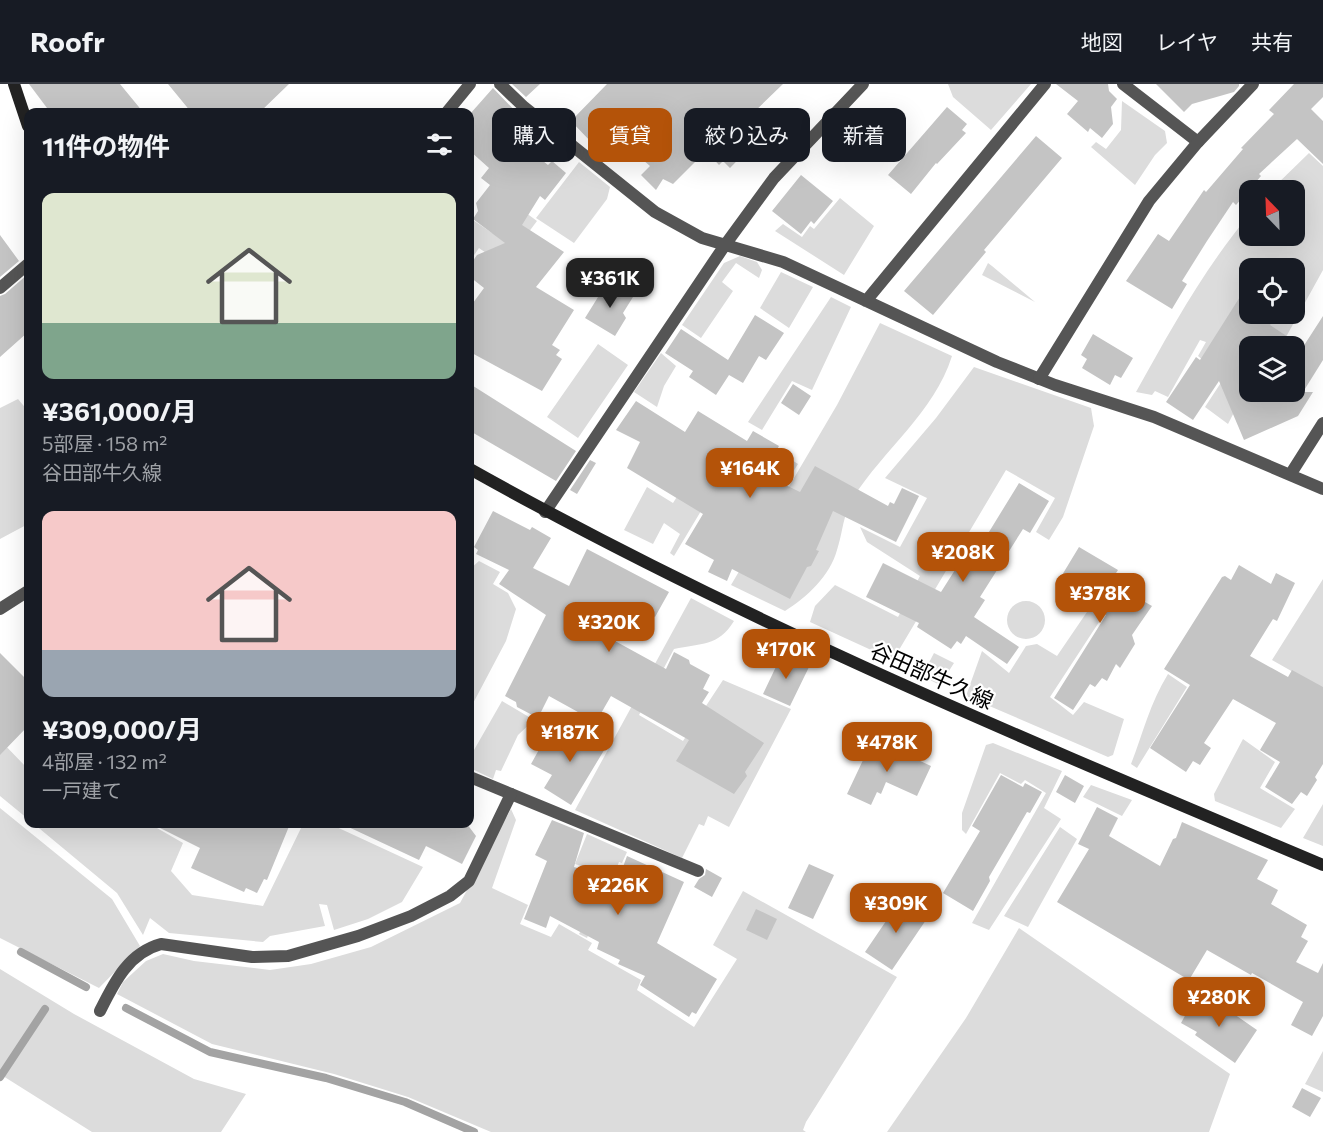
<!DOCTYPE html>
<html lang="ja">
<head>
<meta charset="utf-8">
<style>
	:root { --surface:#171b24; --page:#242831; --text:#f1f3f6; --muted:#9ea1a6; --line:#363941; --accent:#b45309 }
	body { margin:0; font-family:Commissioner,"Noto Sans JP",sans-serif; background:var(--page); color:var(--text); height:100vh; display:flex; flex-direction:column; font-size:22px; white-space:nowrap }
	* { box-sizing:border-box; margin:0 }
	p { font-size:20px; color:var(--muted) }
	.icon { flex:none; width:33px; height:33px; fill:none; stroke:currentColor; stroke-width:2; stroke-linecap:round; stroke-linejoin:round }
	.map { position:relative; flex:1; overflow:hidden }
	.panel { position:absolute; left:24px; top:24px; width:450px; height:720px; display:flex; flex-direction:column; background:var(--surface); border-radius:12px; box-shadow:0 6px 24px #0002 }
	.panel>* { flex:none }
	.guide { position:absolute; left:492px; top:24px; width:570px; height:54px; display:flex; gap:12px }
	.needle { width:39px; rotate:337deg }
	.controls { position:absolute; left:1239px; top:96px; display:grid; gap:12px }
	.controls a { display:grid; place-items:center; width:66px; height:66px; border-radius:12px; background:var(--surface); box-shadow:0 6px 24px #0002; font-size:30px }
	.price { position:absolute; translate:-50% -51px; padding:0 14px; border-radius:12px; background:var(--accent); color:#fff; font-size:20px; line-height:39px; filter:drop-shadow(0 2px 3px #0008) }
	.price::after { content:''; position:absolute; left:50%; top:36px; width:18px; height:14px; margin-left:-9px; background:inherit; clip-path:polygon(0 0,100% 0,50% 100%) }
	.price.on { background:#222; color:#fff }
	ul { padding:0; list-style:none }
	li { display:grid; align-content:center; gap:12px; height:318px; padding:0 18px }
	li span { display:grid; place-items:center; height:186px; border-radius:12px; color:#555 }
	li>.icon { margin-inline-start:auto }
	span .icon { width:108px; height:108px; fill:#fffc; stroke-width:1 }
	li b { font-size:26px }
	h2 { display:flex; justify-content:space-between; align-items:center; height:72px; padding:0 18px; font-size:26px }
	.tag { padding:0 21px; border-radius:12px; background:var(--surface); box-shadow:0 6px 24px #0002; font-size:21px; line-height:54px }
	.tag.on { background:var(--accent); color:#fff }
	header { display:flex; align-items:center; gap:36px; box-sizing:border-box; height:84px; padding:0 30px; background:var(--surface); border-bottom:2px solid var(--line) }
	header strong { font-size:28px }
	nav { display:flex; gap:33px; margin-inline-start:auto; font-size:21px }
	.map>svg:first-child { display:block }
	.green { fill:#dcdcdc; fill-rule:evenodd }
	.lines { fill:none; stroke-linecap:round; stroke-linejoin:round }
	.stream { stroke:#a3a3a3; stroke-width:8 }
	.building { fill:#c4c4c4; fill-rule:evenodd }
	.service { stroke:#555; stroke-width:12 }
	.minor { stroke:#555; stroke-width:12 }
	.tertiary { stroke:#555; stroke-width:12 }
	.secondary { stroke:#222; stroke-width:12 }
	.labels { text-anchor:middle; dominant-baseline:central; stroke-width:4.5; stroke-linejoin:round; paint-order:stroke }
	.street-label { font-size:22px; fill:#000; stroke:#fff }
</style>
</head>
<body>
<header>
<strong>Roofr</strong>
<nav><a>地図</a><a>レイヤ</a><a>共有</a></nav>
</header>
<div class="map">
<svg width="1323" height="1048" viewBox="0 0 1323 1048">
	<rect width="100%" height="100%" fill="#fff"/>
	<path class="green" d="M948 0H1031L991 46 953 13Z
		M1122 17 1165 47 1167 59 1155 71 1135 101 1091 63 1096 58 1106 65 1121 46Z
		M1309 69 1323 82V186L1281 262H1250L1249 299 1228 340 1205 323 1224 294 1198 272 1206 258 1200 256 1168 313 1155 307 1152 311 1136 308C1170 247 1204 185 1249 131L1250 152H1294V106H1271ZM1250 184H1294V230H1250Z
		M579 78 610 103 607 115 574 159 536 134Z
		M840 114 874 142 844 191 775 147 783 140 802 153 810 142 814 145Z
		M514 120 537 137 516 165 499 178 479 164 470 177V134L492 149Z
		M740 172 757 178 762 186 759 194 736 179 722 198 733 207 701 254 682 241 724 179Z
		M988 179 992 182 1035 218 982 191Z
		M781 188 813 203 789 244 760 224Z
		M831 213 851 223 812 306 792 297 762 346 748 338Z
		M880 239 952 272C934 329 884 365 853 414 843 430 843 448 837 466 830 492 807 513 785 527L731 501 837 321Z
		M598 260 628 281 578 354 547 333Z
		M661 269 676 282 664 302 657 323 634 308Z
		M974 283 1091 324 1094 342 1063 433 1049 456 1036 448 1055 414 1006 386 893 576 810 538 815 522 835 501 898 533 920 492 867 458 860 443 900 463 927 414 885 394 936 334Z
		M18 315 28 327V440L0 455V324Z
		M743 357 674 472 670 469 680 450 664 439 653 460 624 446 647 403 673 419 685 400Z
		M787 373 798 380 782 405 772 399Z
		M479 477 500 488 493 500 508 509 516 525 506 557 470 625V485Z
		M1323 495V605L1272 576Z
		M691 514 734 537C718 563 701 559 674 565L639 631 683 657 723 596 791 625 729 743 708 732 704 742 699 740 682 774 575 726Z
		M1007 536a19 19 0 1 1 38 0a19 19 0 1 1-38 0Z
		M1089 525 1103 532 1050 613 1073 631 1084 618 1124 635 1113 671 1108 673 966 612 982 567 1009 589 1026 562 1037 560 1057 572Z
		M934 569 954 579 940 601 922 592Z
		M1168 590 1187 603 1137 684 1131 680C1143 649 1150 619 1168 590Z
		M502 617 534 636 518 651 501 687 496 686 493 695 470 684V673Z
		M1243 655 1275 678 1260 704 1295 725 1281 744 1215 717 1214 710Z
		M0 656 27 684 28 682V735L0 712Z
		M993 659 1062 687 1044 724 1061 735 989 846 972 839 1046 709 1025 696 1021 700 1000 689 966 750 962 746V729L986 661Z
		M1091 701 1132 716 1122 732 1083 713Z
		M1323 720V762L1303 754Z
		M0 724 112 815 140 862 99 904 0 854Z
		M511 725 516 736 492 804 528 821 520 840 551 853 559 840 592 859 588 866 641 896 637 906 694 943 737 875 713 861 743 807 897 893 806 1038 803 1046 806 1048H491L408 1013 334 990 212 960 117 910 123 898 146 877 163 870 194 877 270 886 311 880 371 863 460 819Z
		M34 740H150L183 759 171 787 192 811 263 822 303 740H330L423 783 402 818 368 835 334 846 327 821 319 820 325 842 270 852 263 858 169 849 150 834 143 851 117 809Z
		M1060 743 1077 755 1028 843 1004 832Z
		M587 750 627 768 622 779 619 778 587 854 579 850 588 834 579 787 581 782 575 780Z
		M1019 844 1230 990 1209 1048H887L966 934Z
		M0 885 74 930 194 995 246 1010 221 1048H92L3 992 0 996Z
		M1323 967V1008L1305 1000Z"/>
	<g class="lines">
		<path class="stream" d="M21 868 86 903
			M126 924 210 968 326 994 405 1018 474 1048
			M0 993 45 925"/>
	</g>
	<path class="building" d="M29 0H120L143 28H50Z
		M168 0H289L260 28H191Z
		M512 0H540L526 13Z
		M607 0H783L751 31 766 47 730 84 723 77 719 81 706 67 673 100 663 95 656 106 641 91 650 82 612 49 601 61 597 58 593 60 571 37Z
		M1056 0H1108L1109 7 1117 15 1111 23 1113 40 1102 54 1090 44 1088 48 1067 30 1078 17Z
		M1156 0H1239V2L1234 8 1192 20 1184 28Z
		M1294 0H1323V13L1311 25 1323 37V80L1297 55 1259 90 1261 92 1236 121 1233 118 1207 157 1182 197 1187 200 1172 225 1126 197 1158 150 1169 157 1204 106 1206 108 1243 65 1241 64 1274 30 1269 26Z
		M493 4 519 31 505 47 548 81 552 77 566 89 545 116 540 112 522 141 564 168 536 203 574 226 552 261 560 266 556 271 562 275 542 307 470 268V223L484 204 470 193V181L477 171 505 159 473 135 478 127 476 119 490 101 481 94 489 84 470 67V30Z
		M947 23 967 40 962 46 966 49 937 80 936 79 911 110 888 91Z
		M1036 52 1062 74 984 166 986 168 933 231 904 207Z
		M801 91 833 117 814 140 811 137 801 150 772 127Z
		M0 151 19 177 0 193Z
		M28 190V248L0 273V212L5 210Z
		M608 197 633 213 623 229 626 234 615 252 585 234Z
		M1250 197V230H1277L1270 241 1303 263 1323 232V276L1303 308H1313L1298 332 1244 356 1219 297 1193 336 1166 318 1196 273 1200 276ZM1250 262H1294V308H1250Z
		M755 231 784 249 766 276 759 272 743 299 729 291 716 311 689 293 693 287 665 269 681 245 728 276Z
		M1093 250 1133 274 1121 294 1115 291 1110 301 1082 284 1087 275 1081 271Z
		M470 300 576 367 556 397 470 347Z
		M793 300 811 312 799 331 781 319Z
		M636 317 685 348 698 327 747 357 753 347 779 362 763 390 800 408 815 382 888 422 890 418 894 420 902 404 919 412 896 458 833 427 816 466 819 467 811 482 807 483 790 515 732 485 727 497 708 488 714 476 685 460 703 430 627 384 640 358 616 346Z
		M590 376 596 379 577 410 570 406Z
		M1019 399 1049 417 1030 449 1023 445 980 513 985 516 974 533 1019 563 1007 580 966 552 961 560 957 557 951 565 917 543 919 539 866 513 883 479 941 508 974 456 981 461Z
		M493 427 530 446 532 443 551 454 533 484 569 502 587 465 669 508 655 533 635 523 615 557 666 585 674 568 689 576 690 580 710 591 703 605 709 608 702 619 764 659 745 688 747 692 734 710 676 677 689 656 611 612 596 638 549 612 538 634 517 623 516 618 505 612 546 531 499 500 509 486 476 470 478 466 474 463Z
		M1079 463 1118 486 1110 498 1152 522 1132 551 1135 560 1120 584 1116 580 1107 597 1102 594 1095 603 1090 600 1073 626 1054 614 1106 531 1056 501Z
		M1239 481 1271 500 1276 489 1295 499 1277 537 1273 535 1250 572 1288 593 1292 586 1323 603V680L1315 693 1317 696 1307 712 1301 708 1292 720 1265 703 1280 678 1260 666 1276 639 1233 615 1204 659 1211 664 1200 681 1193 677 1186 688 1150 664 1190 601 1164 585 1222 493 1225 492 1231 496Z
		M0 569 28 597V642L0 671Z
		M782 570 809 583 790 622 763 610Z
		M583 641 604 654 606 663 571 721 544 704 552 691 531 680 546 653 568 666Z
		M873 655 931 682 917 712 886 698 881 710 877 708 871 721 847 710Z
		M1001 691 1023 703 1025 699 1042 708 1030 729 1027 728 989 793 990 797 973 827 943 809 980 747 972 742Z
		M1065 691 1084 702 1075 719 1056 708Z
		M1097 723 1118 734 1109 752 1160 782 1173 755 1176 754 1182 738 1268 776 1257 795 1278 806 1271 820 1307 841 1301 853 1308 857 1296 878 1318 889 1323 879V932L1312 952 1291 941 1303 918 1252 889 1251 891 1207 866 1189 896 1057 818 1089 765 1078 760Z
		M552 736 584 749 574 783 613 795 619 782 623 783 627 772 684 798 657 859 717 895 696 930 692 928 689 933 640 901 645 892 618 880 620 876 597 865 599 858 550 832 546 844 524 835 547 777 535 771Z
		M152 740H290L267 796 264 795 257 809 246 804 244 808 191 784 200 764Z
		M342 740H467L476 752 462 780 426 762 419 776Z
		M809 780 834 791 813 835 788 824Z
		M706 785 722 794 712 813 694 803 699 795 705 791Z
		M901 815 928 833 892 886 865 868Z
		M756 825 777 835 767 856 746 846Z
		M1197 910 1216 922 1218 919 1257 946 1235 979 1195 951 1197 948 1181 939Z
		M1302 1004 1321 1014 1310 1033 1292 1023Z"/>
	<g class="lines">
		<path class="service" d="M0 204 28 180
			M470 693 698 787"/>
		<path class="minor" d="M500 0 524 23 655 128 702 154 783 178 997 278 1055 301 1154 333 1323 405
			M1123 0 1198 58
			M866 217 1045 0
			M1290 391 1323 339
			M545 428 725 161 774 94 863 0
			M100 927C114 899 128 869 161 860L252 873 288 872 358 852 411 832 450 812 469 797 511 710"/>
		<path class="tertiary" d="M447 28 470 0
			M1039 295 1149 117 1198 58 1253 0
			M0 525 28 507"/>
		<path class="secondary" d="M14 0 28 42
			M470 385C744 539 1034 659 1323 781"/>
	</g>
	<g class="labels">
		<g class="street-label">
			<text transform="translate(932 591) rotate(24)">谷田部牛久線</text>
		</g>
	</g>
</svg>
<div class="controls">
<a><svg class="needle" viewBox="-14 -14 28 28"><path d="M0-13l5 13h-10z" fill="#e53935"/><path d="M0 13l5-13h-10z" fill="#9ea1a6"/></svg></a>
<a><svg class="icon" aria-label="locate" viewBox="0 0 24 24"><circle cx="12" cy="12" r="6"/><path d="M12 2v4M12 18v4M2 12h4M18 12h4"/></svg></a>
<a><svg class="icon" aria-label="layers" viewBox="0 0 24 24"><path d="M12 4l9 5-9 5-9-5zM3 14l9 5 9-5"/></svg></a>
</div>
<b class="price on" style="left:610px;top:225px">¥361K</b>
<b class="price" style="left:750px;top:415px">¥164K</b>
<b class="price" style="left:963px;top:499px">¥208K</b>
<b class="price" style="left:1100px;top:540px">¥378K</b>
<b class="price" style="left:609px;top:569px">¥320K</b>
<b class="price" style="left:786px;top:596px">¥170K</b>
<b class="price" style="left:570px;top:679px">¥187K</b>
<b class="price" style="left:887px;top:689px">¥478K</b>
<b class="price" style="left:618px;top:832px">¥226K</b>
<b class="price" style="left:896px;top:850px">¥309K</b>
<b class="price" style="left:1219px;top:944px">¥280K</b>
<div class="guide">
<a class="tag">購入</a>
<a class="tag on">賃貸</a>
<a class="tag">絞り込み</a>
<a class="tag">新着</a>
</div>
<section class="panel">
<h2>11件の物件<svg class="icon" aria-label="filters" viewBox="0 0 24 24"><path d="M4 7h16M4 17h16"/><circle cx="9" cy="7" r="2"/><circle cx="15" cy="17" r="2"/></svg></h2>
<ul>
<li><span style="background:linear-gradient(#dfe7d0 70%,#7fa58c 0)"><svg class="icon" aria-label="home" viewBox="0 0 24 24"><path d="M3 11l9-7 9 7M6 9v11h12V9"/></svg></span><div><b>¥361,000/月</b><p>5部屋 · 158 m²</p><p>谷田部牛久線</p></div></li>
<li><span style="background:linear-gradient(#f6c9c9 75%,#9aa5b1 0)"><svg class="icon" aria-label="home" viewBox="0 0 24 24"><path d="M3 11l9-7 9 7M6 9v11h12V9"/></svg></span><div><b>¥309,000/月</b><p>4部屋 · 132 m²</p><p>一戸建て</p></div></li>
</ul>
</section>
</div>
</body>
</html>
